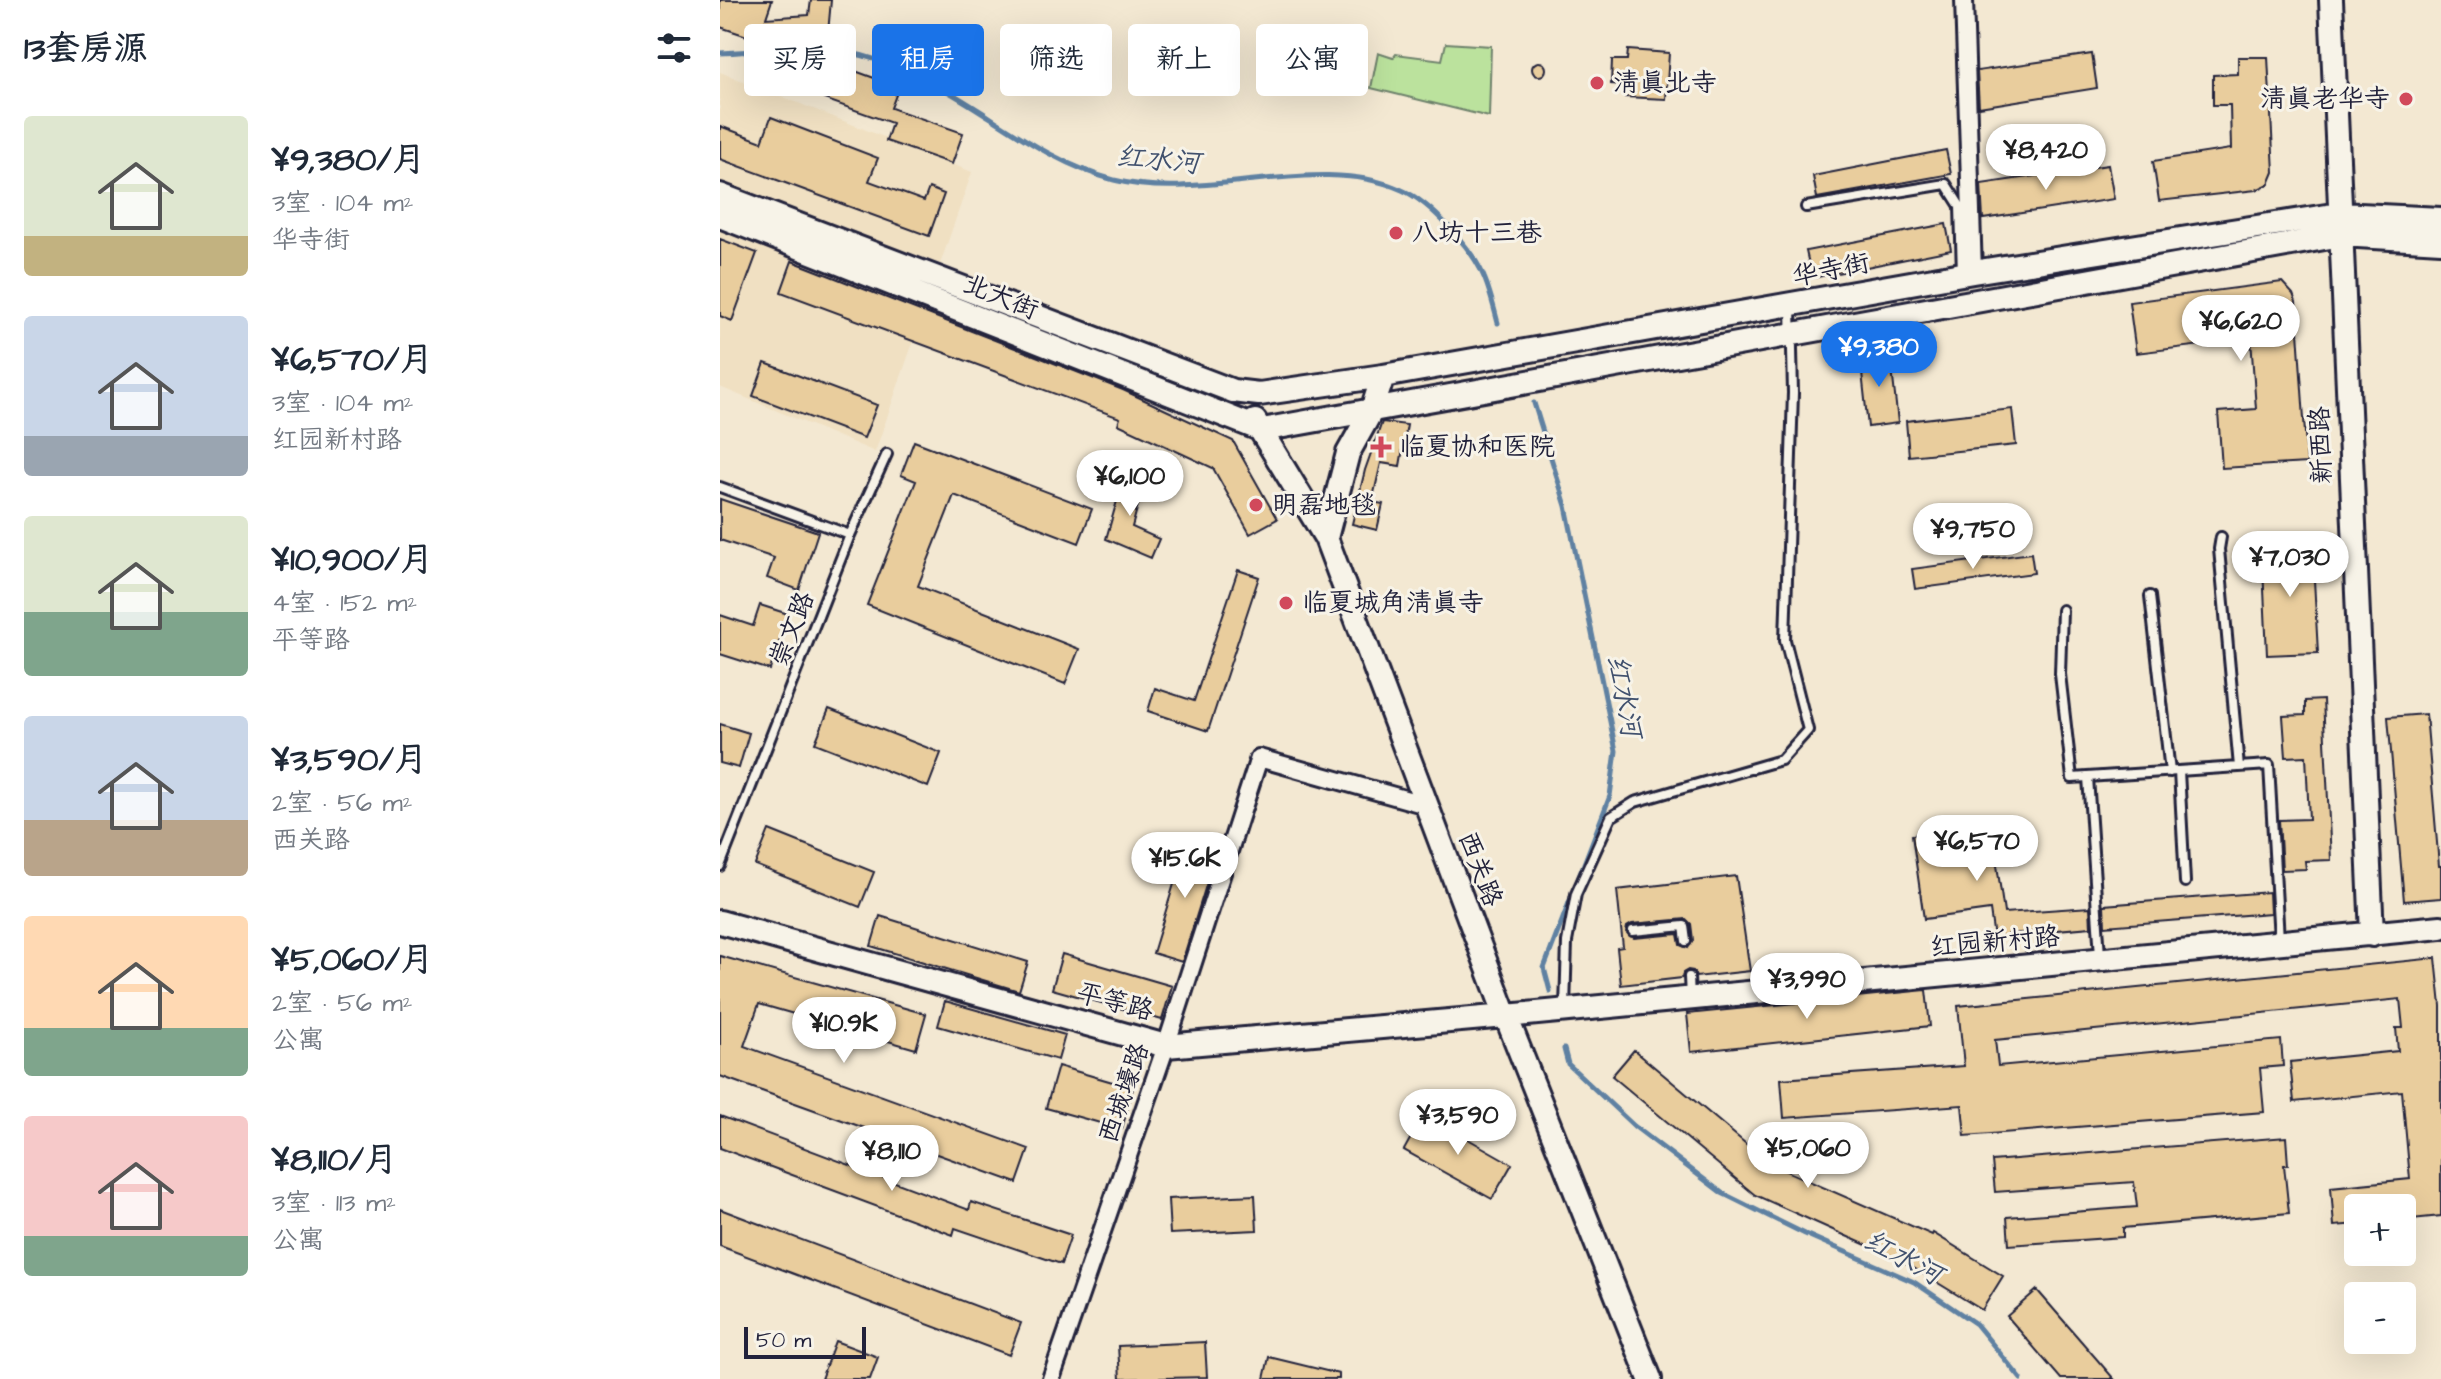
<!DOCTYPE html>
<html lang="zh">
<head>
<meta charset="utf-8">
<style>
	:root { --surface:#fff; --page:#f6f6f7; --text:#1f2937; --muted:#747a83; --accent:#1a73e8 }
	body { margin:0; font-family:"Architects Daughter","LXGW WenKai TC",sans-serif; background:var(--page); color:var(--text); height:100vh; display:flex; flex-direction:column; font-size:30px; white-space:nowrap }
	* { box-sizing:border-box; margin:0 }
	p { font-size:26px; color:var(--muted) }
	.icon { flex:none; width:44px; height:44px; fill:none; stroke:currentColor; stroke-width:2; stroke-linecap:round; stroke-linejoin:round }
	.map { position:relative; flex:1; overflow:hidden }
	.panel { display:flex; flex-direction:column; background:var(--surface); width:720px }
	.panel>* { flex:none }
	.guide { position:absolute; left:24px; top:24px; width:760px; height:72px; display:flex; gap:16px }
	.tools { position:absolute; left:1624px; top:1194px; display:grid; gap:16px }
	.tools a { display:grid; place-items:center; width:72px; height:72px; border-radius:8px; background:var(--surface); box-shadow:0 8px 32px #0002; font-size:40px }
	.scale { position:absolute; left:24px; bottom:20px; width:122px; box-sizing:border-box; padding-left:8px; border:4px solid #22223b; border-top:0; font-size:22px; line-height:28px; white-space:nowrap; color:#22223b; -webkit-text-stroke:6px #f7f3e8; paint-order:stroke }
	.price { position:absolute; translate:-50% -68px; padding:0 18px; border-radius:28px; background:#fff; color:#222; font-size:26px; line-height:52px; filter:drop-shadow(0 2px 4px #0008) }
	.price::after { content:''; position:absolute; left:50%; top:48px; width:24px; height:18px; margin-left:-12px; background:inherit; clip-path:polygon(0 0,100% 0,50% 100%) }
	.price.on { background:var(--accent); color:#fff }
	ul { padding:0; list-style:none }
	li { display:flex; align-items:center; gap:24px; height:200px; padding:0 24px }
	li span { display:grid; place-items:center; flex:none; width:224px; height:160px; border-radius:8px; color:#555 }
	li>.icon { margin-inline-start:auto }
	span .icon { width:96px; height:96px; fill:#fffc; stroke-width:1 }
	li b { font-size:34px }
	h2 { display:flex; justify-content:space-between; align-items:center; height:96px; padding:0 24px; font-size:34px }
	.tag { padding:0 28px; border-radius:8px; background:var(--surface); box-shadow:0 8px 32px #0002; font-size:28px; line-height:72px }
	.tag.on { background:var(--accent); color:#fff }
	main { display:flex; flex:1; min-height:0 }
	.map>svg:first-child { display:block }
	.built { fill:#f0e0c2 }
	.green { fill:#bbe29d; stroke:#6e826c; stroke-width:2 }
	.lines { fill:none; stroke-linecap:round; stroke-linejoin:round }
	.stream { stroke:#5f81a2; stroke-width:5 }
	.building { fill:#e9cd9d; stroke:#22223b; stroke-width:2; fill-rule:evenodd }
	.service-casing { stroke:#22223b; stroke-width:14 }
	.minor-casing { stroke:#22223b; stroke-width:22 }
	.secondary-casing { stroke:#22223b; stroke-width:28 }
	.service { stroke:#f7f3e8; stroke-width:8 }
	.minor { stroke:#f7f3e8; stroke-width:16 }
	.secondary { stroke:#f7f3e8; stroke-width:22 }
	.poi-dot { fill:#d1495b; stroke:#f7f3e8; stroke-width:3 }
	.labels { text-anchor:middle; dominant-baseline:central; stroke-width:6; stroke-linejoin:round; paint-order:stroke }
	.poi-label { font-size:26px; fill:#22223b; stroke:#f7f3e8; text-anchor:start }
	.street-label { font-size:26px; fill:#22223b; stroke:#f7f3e8 }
	.water-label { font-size:28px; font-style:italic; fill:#41516e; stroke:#f7f3e8 }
</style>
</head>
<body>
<main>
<section class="panel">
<h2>13套房源<svg class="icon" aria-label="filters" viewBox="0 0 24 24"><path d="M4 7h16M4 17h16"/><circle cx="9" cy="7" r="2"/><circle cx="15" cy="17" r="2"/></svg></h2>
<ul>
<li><span style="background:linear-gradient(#dfe7d0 75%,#c2b280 0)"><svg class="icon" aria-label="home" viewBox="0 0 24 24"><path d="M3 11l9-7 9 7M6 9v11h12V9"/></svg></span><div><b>¥9,380/月</b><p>3室 · 104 m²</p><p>华寺街</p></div></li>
<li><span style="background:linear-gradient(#c9d6e8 75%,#9aa5b1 0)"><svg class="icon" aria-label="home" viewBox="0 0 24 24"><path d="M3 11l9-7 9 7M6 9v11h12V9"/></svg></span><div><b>¥6,570/月</b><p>3室 · 104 m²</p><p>红园新村路</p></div></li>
<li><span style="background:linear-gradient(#dfe7d0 60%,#7fa58c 0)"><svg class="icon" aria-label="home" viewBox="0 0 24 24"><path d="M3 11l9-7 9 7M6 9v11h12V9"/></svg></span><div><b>¥10,900/月</b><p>4室 · 152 m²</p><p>平等路</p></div></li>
<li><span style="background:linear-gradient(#c9d6e8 65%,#b9a48a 0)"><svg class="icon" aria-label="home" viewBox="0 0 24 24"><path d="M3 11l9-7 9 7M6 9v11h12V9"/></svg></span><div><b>¥3,590/月</b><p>2室 · 56 m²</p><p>西关路</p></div></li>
<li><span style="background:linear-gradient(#ffd9b3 70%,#7fa58c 0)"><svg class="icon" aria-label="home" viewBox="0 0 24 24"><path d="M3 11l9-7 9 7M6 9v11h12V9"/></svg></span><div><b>¥5,060/月</b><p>2室 · 56 m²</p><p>公寓</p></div></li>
<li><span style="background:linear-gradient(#f6c9c9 75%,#7fa58c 0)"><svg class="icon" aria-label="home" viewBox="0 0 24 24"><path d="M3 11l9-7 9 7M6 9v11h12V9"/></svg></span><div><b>¥8,110/月</b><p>3室 · 113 m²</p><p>公寓</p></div></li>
</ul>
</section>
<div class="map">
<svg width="1721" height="1379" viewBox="0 0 1721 1379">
	<rect width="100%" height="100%" fill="#f3e8d2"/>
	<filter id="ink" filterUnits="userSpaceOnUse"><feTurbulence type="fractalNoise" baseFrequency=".0125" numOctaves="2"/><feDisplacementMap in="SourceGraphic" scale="16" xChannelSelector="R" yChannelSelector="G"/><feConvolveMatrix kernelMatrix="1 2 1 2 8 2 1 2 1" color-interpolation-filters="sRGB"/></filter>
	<g filter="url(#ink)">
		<path class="built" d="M0 72 252 172 155 452 0 387Z"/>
		<path class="green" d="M726 43 771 46 769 117 651 88 658 53 673 58 676 54 722 60Z"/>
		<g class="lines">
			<path class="stream" d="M0 53C51 51 108 42 157 60 180 69 207 79 229 92 283 123 332 164 394 180 483 203 600 152 682 190 710 202 753 249 764 277 770 291 774 308 778 323
				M814 403 846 506 896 751 890 796 824 968 830 991
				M844 1049 848 1064 914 1126 1002 1193 1085 1234 1194 1282 1256 1324 1301 1379"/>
		</g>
		<path class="building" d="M0 0H52L46 18 89 15 91 0H111L108 33 88 31 41 34 39 40 0 27Z
			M908 50 949 53 946 99 905 97V85L891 84 892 60H907Z
			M1372 54 1377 88 1259 107 1257 71Z
			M1518 57H1548L1554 172 1549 184 1536 190 1439 201 1433 161 1511 149 1510 105H1493V75L1518 74Z
			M812 69a7 7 0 1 1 14 0a7 7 0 1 1-14 0Z
			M116 64 179 87 171 108 243 133 232 164 166 141 172 123 104 99Z
			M51 117 158 158 149 181 204 201 209 188 224 194 209 236 0 159V126L42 142Z
			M1226 150 1231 174 1097 198 1093 176Z
			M1388 165 1394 199 1263 219 1261 184Z
			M1226 224 1231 250 1092 278 1086 251Z
			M0 239 37 253 12 321 0 316Z
			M72 261 403 390 513 441 557 519 530 534 493 468 398 424 400 418 61 292Z
			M1562 282 1573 294 1576 302 1587 463 1502 468 1498 412 1536 409 1531 339 1416 353 1409 302Z
			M1170 351 1178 423 1148 427 1140 354Z
			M45 363 157 405 144 438 33 396Z
			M1292 409 1296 445 1189 456 1186 421Z
			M662 422 687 425 680 466 661 463 652 502 663 504 657 530 632 524 645 470Z
			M194 441 372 509 359 543 234 495 198 586 359 649 345 684 147 605 196 481 181 475Z
			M406 470 426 476 412 527 439 539 431 558 386 539Z
			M0 499 98 532 79 590 47 578 54 558 0 540Z
			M1592 543 1598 653 1547 655 1542 545Z
			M1311 553 1314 573 1195 589 1192 569Z
			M518 570 539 577 488 731 428 711 435 688 474 701Z
			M40 605 68 614 50 670 0 654V615L33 626Z
			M1603 700 1611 860 1585 861 1586 869 1562 870 1559 820 1589 819 1586 756 1566 757 1563 716 1585 715V701Z
			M109 709 221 753 208 787 95 743Z
			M1706 714 1719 866H1721V898L1684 901 1668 717Z
			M0 724 29 733 19 768 0 763Z
			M1271 824 1284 913 1370 907 1371 927 1290 934 1274 938 1270 910 1204 919 1192 835Z
			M49 830 154 872 140 907 35 865Z
			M468 838 498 847 462 962 433 953Z
			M1016 876 1030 971 976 977 973 971 968 970 963 973 962 978 901 985 897 948 903 947 897 890ZM966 919 971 924 973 940 968 948 960 945 958 934 914 938 906 932 907 927 912 924Z
			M1549 892 1550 913 1385 926 1384 905Z
			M160 916 308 962 299 991 151 946Z
			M342 954 452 986 442 1020 332 989Z
			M0 956 206 1014 196 1049 39 1004 24 1046 309 1149 297 1183 0 1076Z
			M1716 958 1721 1006V1216L1682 1220V1208H1638V1224L1614 1226 1611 1187 1690 1179 1682 1091 1574 1102 1570 1062 1678 1051 1676 1028H1683L1680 999 1275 1040 1278 1066 1561 1040 1563 1066 1540 1068 1544 1112 1245 1136 1242 1105 1064 1118 1061 1079 1244 1066 1238 1006Z
			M1206 990 1210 1026 971 1052 967 1014Z
			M225 1001 345 1035 338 1060 218 1026Z
			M914 1050 1050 1164 1212 1235 1213 1233 1283 1276 1262 1310 1182 1261 1035 1195 892 1076Z
			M338 1066 413 1088 402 1129 326 1108Z
			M704 1114 792 1164 772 1199 684 1150Z
			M0 1116 249 1210 251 1202 351 1235 341 1264 235 1228 233 1235 0 1148Z
			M1566 1137 1568 1165H1564L1569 1213 1403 1228V1237L1289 1245 1287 1217 1417 1207 1414 1182 1275 1192 1272 1161Z
			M535 1195 537 1230 450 1234 448 1199Z
			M0 1209 301 1323 289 1355 0 1246Z
			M1317 1290 1394 1379H1341L1287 1316Z
			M115 1341 158 1357 150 1379H101Z
			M485 1342 487 1377 400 1379 398 1346Z
			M549 1357 619 1374V1379H544Z"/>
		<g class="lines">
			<g class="service-casing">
				<path id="service" d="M1086 207 1226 184 1240 206 1242 273
					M0 487 130 535 0 866
					M130 535 167 454
					M1501 537 1499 549 1519 767
					M1430 596 1450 772
					M1342 610 1340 674 1352 778 1549 765 1559 940
					M1459 771 1465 882
					M1368 777 1380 956
					M913 931 964 926 966 941
					M969 977 970 998
					M845 1008 847 942 856 894 891 817 915 802 1061 760 1088 730 1065 640 1073 393 1071 306"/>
			</g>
			<g class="minor-casing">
				<path id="minor" d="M1244 0 1253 272
					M331 1379 446 1046 539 758 706 805"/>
			</g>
			<g class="secondary-casing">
				<path id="secondary" d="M1611 0 1652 935
					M0 195 513 391 539 394 663 376 1253 272 1619 214 1721 219
					M0 216 542 430 1621 235 1721 241
					M535 421 606 538 786 1016 930 1379
					M606 538 628 453 652 410 663 376
					M0 922 446 1046 786 1016 1721 927"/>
			</g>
			<use href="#service" class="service"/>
			<use href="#minor" class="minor"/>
			<use href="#secondary" class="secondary"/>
		</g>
	</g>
	<g class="poi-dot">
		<circle cx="877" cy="83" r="8"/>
		<circle cx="1686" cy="99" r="8"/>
		<circle cx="676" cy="233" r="8"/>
		<path d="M657 435h8v8h8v8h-8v8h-8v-8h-8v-8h8z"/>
		<circle cx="536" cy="505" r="8"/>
		<circle cx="566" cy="603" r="8"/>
	</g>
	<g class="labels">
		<g class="poi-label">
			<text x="893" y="83">清真北寺</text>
			<text x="1670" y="99" text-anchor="end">清真老华寺</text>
			<text x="692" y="233">八坊十三巷</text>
			<text x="679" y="447">临夏协和医院</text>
			<text x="552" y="505">明磊地毯</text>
			<text x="582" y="603">临夏城角清真寺</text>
		</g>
		<g class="street-label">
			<text transform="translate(1111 270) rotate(-11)">华寺街</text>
			<text transform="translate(281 297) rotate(22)">北大街</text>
			<text transform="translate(1601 445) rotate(-92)">新西路</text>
			<text transform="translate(72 629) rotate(-68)">崇文路</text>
			<text transform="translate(760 869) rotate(69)">西关路</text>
			<text transform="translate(1275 942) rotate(-5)">红园新村路</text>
			<text transform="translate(395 1002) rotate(15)">平等路</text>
			<text transform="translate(404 1093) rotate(-71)">西城壕路</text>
		</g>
		<g class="water-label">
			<text transform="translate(438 160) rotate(5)">红水河</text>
			<text transform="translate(904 696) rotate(79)">红水河</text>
			<text transform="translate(1183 1258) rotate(28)">红水河</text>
		</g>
	</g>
</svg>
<div class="tools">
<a>+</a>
<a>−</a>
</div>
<div class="scale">50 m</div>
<b class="price" style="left:1326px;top:192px">¥8,420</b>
<b class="price" style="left:1521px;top:363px">¥6,620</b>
<b class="price on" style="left:1159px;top:389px">¥9,380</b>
<b class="price" style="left:410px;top:518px">¥6,100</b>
<b class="price" style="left:1253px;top:571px">¥9,750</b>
<b class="price" style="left:1570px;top:599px">¥7,030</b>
<b class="price" style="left:1257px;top:883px">¥6,570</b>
<b class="price" style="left:465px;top:900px">¥15.6K</b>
<b class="price" style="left:1087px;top:1021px">¥3,990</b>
<b class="price" style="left:124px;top:1065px">¥10.9K</b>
<b class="price" style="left:738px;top:1157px">¥3,590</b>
<b class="price" style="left:1088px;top:1190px">¥5,060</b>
<b class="price" style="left:172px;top:1193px">¥8,110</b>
<div class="guide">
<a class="tag">买房</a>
<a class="tag on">租房</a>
<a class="tag">筛选</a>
<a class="tag">新上</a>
<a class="tag">公寓</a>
</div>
</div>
</main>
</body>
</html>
